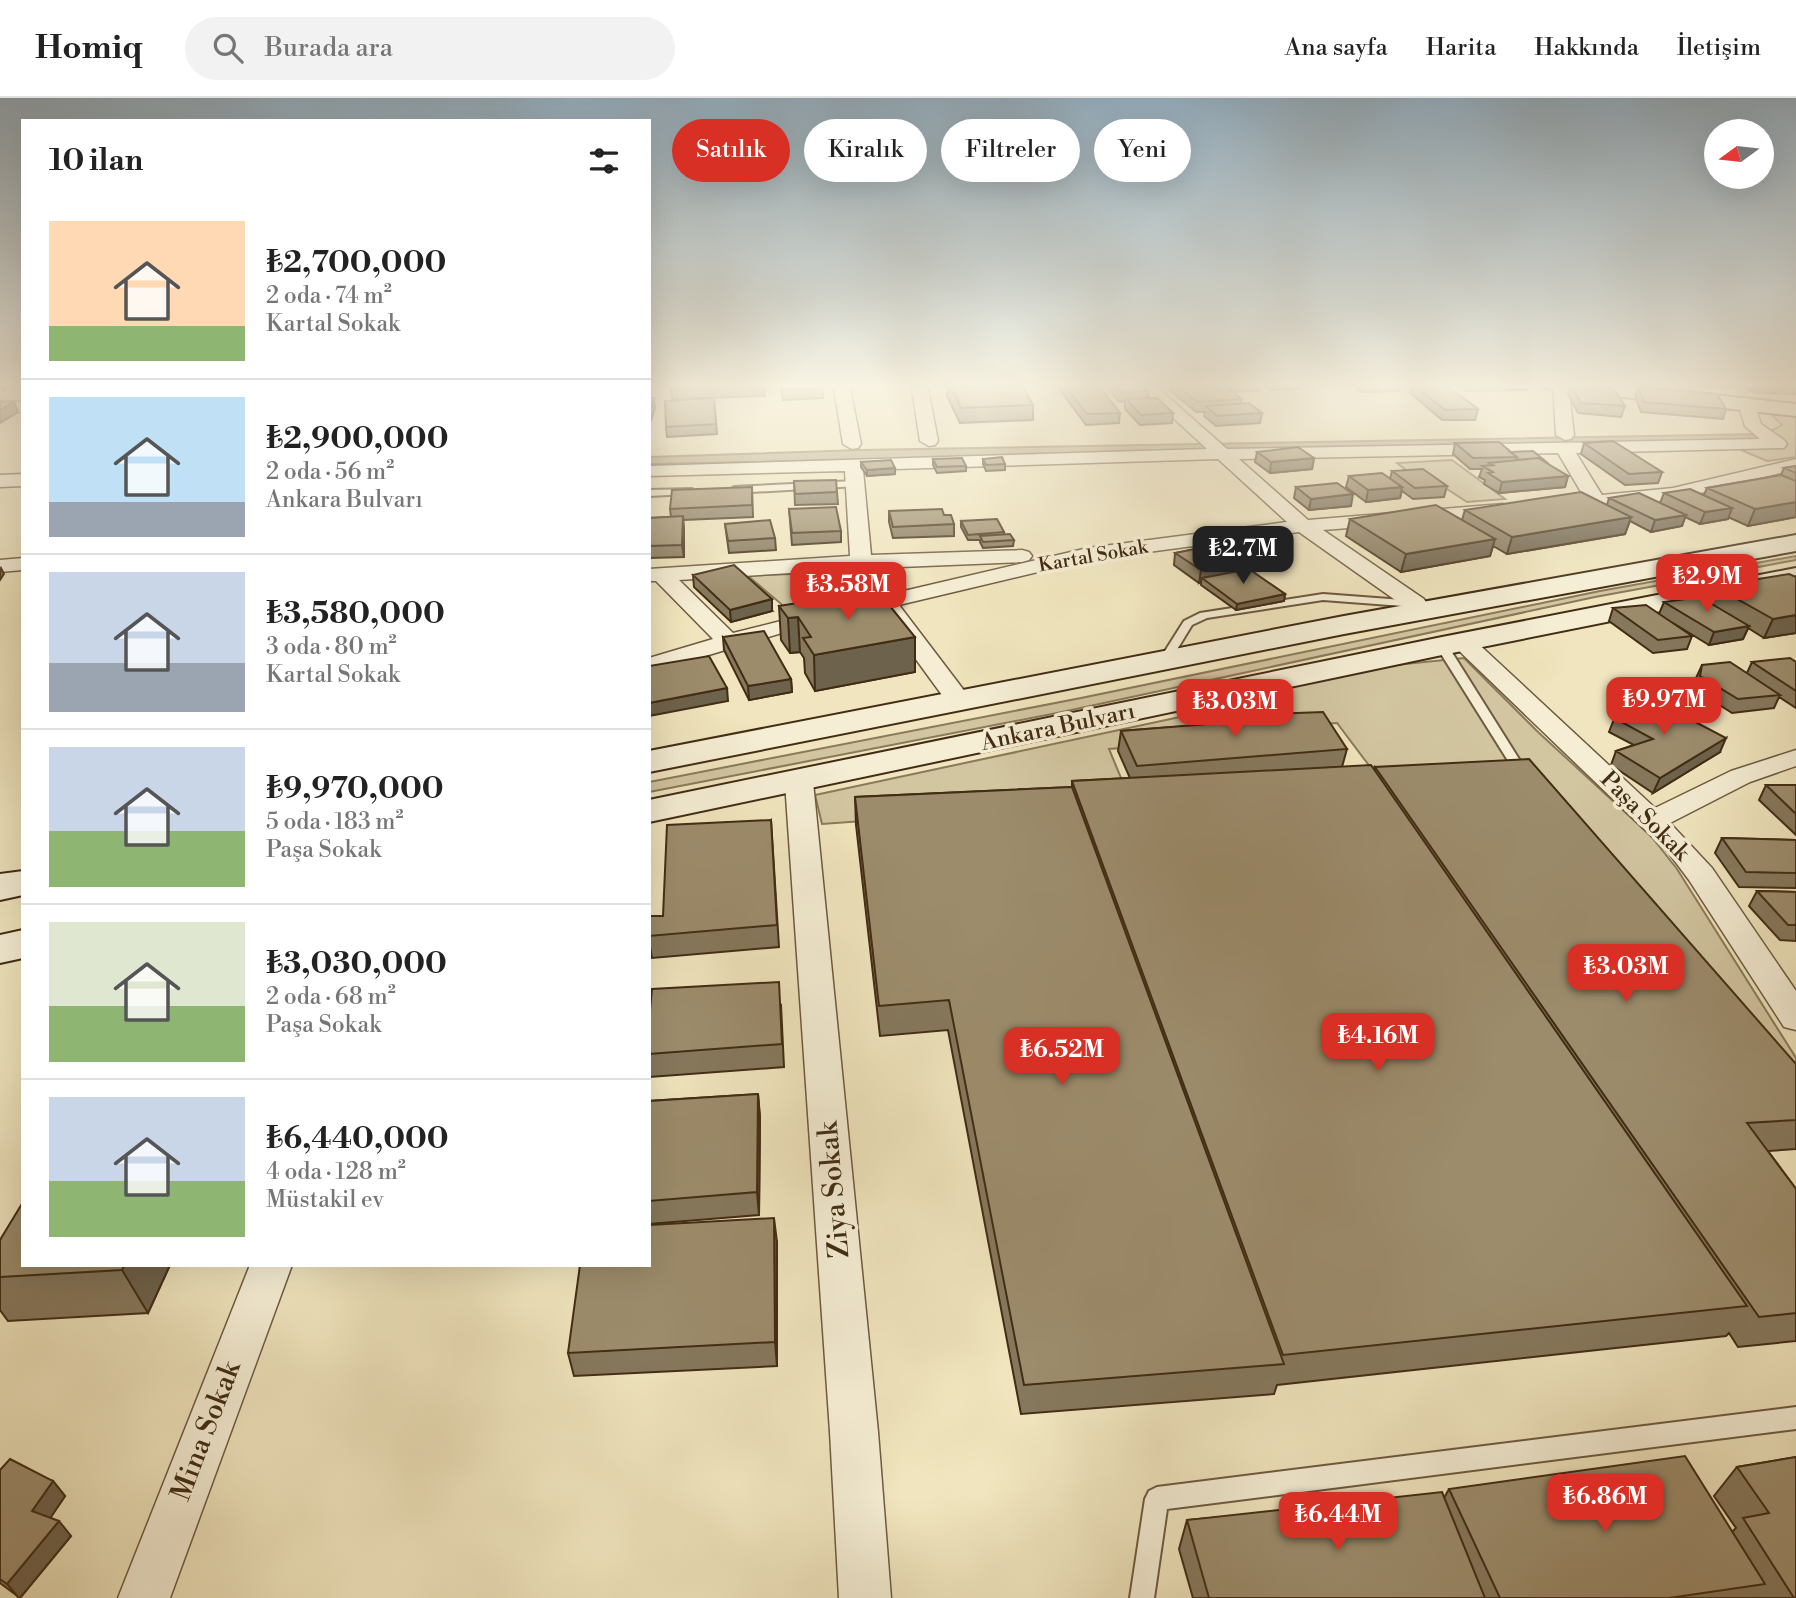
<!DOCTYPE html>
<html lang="tr">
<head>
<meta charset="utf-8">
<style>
	:root { --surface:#fff; --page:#f2f2f2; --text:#222; --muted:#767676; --line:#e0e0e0; --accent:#d93025 }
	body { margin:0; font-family:"Libre Bodoni",serif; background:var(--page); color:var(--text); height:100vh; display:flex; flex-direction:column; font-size:26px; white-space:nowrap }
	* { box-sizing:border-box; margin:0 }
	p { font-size:23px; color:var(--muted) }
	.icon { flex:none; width:38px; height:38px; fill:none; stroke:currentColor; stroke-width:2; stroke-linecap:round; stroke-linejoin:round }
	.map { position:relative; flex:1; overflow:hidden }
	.side { position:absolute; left:21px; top:21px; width:630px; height:1148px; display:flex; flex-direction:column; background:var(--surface); border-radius:0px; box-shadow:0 7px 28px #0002 }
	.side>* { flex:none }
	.banner { position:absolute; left:672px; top:21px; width:665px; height:63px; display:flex; gap:14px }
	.needle { width:46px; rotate:255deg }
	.buttons { position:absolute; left:1704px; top:21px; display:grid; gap:14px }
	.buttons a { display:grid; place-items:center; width:70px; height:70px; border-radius:50%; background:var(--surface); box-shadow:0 7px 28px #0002; font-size:35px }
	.price { position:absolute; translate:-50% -60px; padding:0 16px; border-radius:14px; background:var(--accent); color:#fff; font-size:23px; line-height:46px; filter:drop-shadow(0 2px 4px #0008) }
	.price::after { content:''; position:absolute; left:50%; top:42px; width:21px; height:16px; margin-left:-10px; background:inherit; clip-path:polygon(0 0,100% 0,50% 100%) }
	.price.active { background:#222; color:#fff }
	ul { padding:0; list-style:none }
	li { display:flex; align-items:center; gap:21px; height:175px; padding:0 28px }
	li+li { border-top:2px solid var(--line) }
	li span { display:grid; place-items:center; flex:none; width:196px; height:140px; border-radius:0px; color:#555 }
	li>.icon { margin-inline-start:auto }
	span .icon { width:84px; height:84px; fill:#fffc; stroke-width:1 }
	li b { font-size:30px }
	h2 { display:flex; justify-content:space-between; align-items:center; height:84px; padding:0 28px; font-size:30px }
	.tag { padding:0 24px; border-radius:32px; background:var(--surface); box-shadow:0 7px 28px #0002; font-size:24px; line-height:63px }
	.tag.active { background:var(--accent); color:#fff }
	header { display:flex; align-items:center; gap:42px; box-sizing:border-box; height:98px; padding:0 35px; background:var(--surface); border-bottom:2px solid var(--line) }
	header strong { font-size:33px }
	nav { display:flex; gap:38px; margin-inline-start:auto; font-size:24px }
	.search { width:490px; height:63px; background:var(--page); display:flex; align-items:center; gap:18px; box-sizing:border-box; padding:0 24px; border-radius:38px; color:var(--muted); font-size:26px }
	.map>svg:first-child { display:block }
	.green { fill:#d2c6a1; stroke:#8a795a; stroke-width:2 }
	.water { fill:#b5a684; stroke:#877557; stroke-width:2 }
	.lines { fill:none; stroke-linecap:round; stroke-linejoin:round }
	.lane-casing { stroke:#6e5a3e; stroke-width:4 }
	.street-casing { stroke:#6e5a3e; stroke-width:3 }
	.secondary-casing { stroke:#422c14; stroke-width:4 }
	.lane { fill:#f5eed5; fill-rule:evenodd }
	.street { fill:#f5eed5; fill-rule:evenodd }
	.secondary { fill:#f5eed5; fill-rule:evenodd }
	.wall { fill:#86785d; stroke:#422c14; stroke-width:2 }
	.shaded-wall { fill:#6d624c; stroke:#422c14; stroke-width:2 }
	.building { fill:#9c8c6c; stroke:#422c14; stroke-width:2 }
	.labels { text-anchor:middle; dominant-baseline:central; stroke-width:7; stroke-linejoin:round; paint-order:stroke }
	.far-street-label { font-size:19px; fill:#422c14; stroke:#f5eed5 }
	.street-label { font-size:23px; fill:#422c14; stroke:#f5eed5 }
	.near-street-label { font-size:28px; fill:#422c14; stroke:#f5eed5 }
</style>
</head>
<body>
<header>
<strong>Homiq</strong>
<div class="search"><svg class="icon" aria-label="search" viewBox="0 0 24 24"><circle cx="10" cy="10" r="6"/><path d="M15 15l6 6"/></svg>Burada ara</div>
<nav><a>Ana sayfa</a><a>Harita</a><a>Hakkında</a><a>İletişim</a></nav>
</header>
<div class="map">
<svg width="1796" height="1500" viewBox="0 0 1796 1500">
	<rect width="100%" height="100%" fill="#f0e5be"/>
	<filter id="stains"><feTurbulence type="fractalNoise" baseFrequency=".00286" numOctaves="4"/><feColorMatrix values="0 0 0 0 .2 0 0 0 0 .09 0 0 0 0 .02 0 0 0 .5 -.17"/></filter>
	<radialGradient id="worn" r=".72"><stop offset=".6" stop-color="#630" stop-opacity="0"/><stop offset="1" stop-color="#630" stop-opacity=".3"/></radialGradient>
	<path class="green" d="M1768 313 1796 317V359L1767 363 1741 352 1785 348 1767 335 1782 327Z
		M1452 362 1505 401 1467 404 1430 380 1415 379 1397 365Z
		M1796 458V462L1595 499 1062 614 649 694V684L1081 600 1600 493Z
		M851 475 864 499 793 516 747 477Z
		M1464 560 1538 634 1651 738 1677 771 1796 960V990L1383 686 1337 625 1225 632 1230 642 1109 651 1131 704 822 726 815 697 1222 610 1300 585 1385 568Z"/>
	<path class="water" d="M1761 336 1772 344 649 366V359L860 352Z"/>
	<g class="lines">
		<g class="lane-casing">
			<path id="lane" d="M855 383 858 384V388L734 395 730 392 734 389Z
				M692 391 693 393 689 396 649 398V392Z
				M1323 496 1416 503 1421 506 1416 509 1323 502 1207 520 1192 527 1170 563 1166 564 1160 561 1184 523 1200 515Z
				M1442 545 1448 548 1529 677 1528 680 1523 681 1517 677 1436 548Z
				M1796 1309V1331L1167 1411 1154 1500H1130L1145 1401 1149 1393 1157 1389Z"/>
		</g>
		<g class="street-casing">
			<path id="street" d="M833 285H849L861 346 858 350 852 351 843 346Z
				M911 285H927L938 343 935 347 929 348 920 343Z
				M1135 285H1152L1227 351 1760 341 1745 328 1738 305 1746 300 1754 305 1761 326 1784 342 1787 346 1784 350 1576 355 1602 397 1673 390 1796 361V371L1673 402 1559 413 1549 407 1552 403 1584 399 1558 355 1239 361 1308 422 1503 406 1513 412 1503 418 1323 432 1424 501 1427 506 1424 511H1408L1299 434 1088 462 899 507 972 603 968 608 959 611 950 608 880 512 785 534 649 575V560L713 541 656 483H649V471L850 458 845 373 649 378V368L1207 351ZM1218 361 1287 424 1088 450 891 496 875 470 1022 464 1029 462 1032 458 1029 454 1022 452 871 457 863 372ZM855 471 872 500 733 535 679 482Z
				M1553 285 1568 286 1574 337 1571 341 1565 342 1556 337Z
				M0 303 23 304V314L0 313Z
				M23 376V388L0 389V377Z
				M23 460V472L0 474V462Z
				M1463 537 1471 539 1655 710 1731 673 1796 652V668L1750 684 1670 725 1712 770 1796 893V932L1784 929 1689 782 1668 754 1455 549 1451 544 1455 539Z
				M799 676 809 678 813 684 878 1334 891 1500H839L830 1334 785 684 789 678Z
				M250 1167H292L170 1500H118Z"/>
		</g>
		<g class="secondary-casing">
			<path id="secondary" d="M1541 285H1606L1796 306V318L1551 291 1544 289Z
				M1796 437V453L1344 536 649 674V653L1344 518Z
				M1796 470V486L1442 557 649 724V702L1442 539Z
				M23 773V797L0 802V776Z
				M23 832V860L0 865V837Z"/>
		</g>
		<use href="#lane" class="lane"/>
		<use href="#street" class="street"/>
		<use href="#secondary" class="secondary"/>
	</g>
	<path class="wall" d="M670 285H764L765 298 672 301Z
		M780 285H821L823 291V300L783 302Z
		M948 285H1020L1033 307V322L960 325 947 298Z
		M1061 285H1096L1120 315 1119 325 1086 327 1060 292Z
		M1107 285H1141L1148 293 1147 300 1173 315 1172 325 1140 327 1125 311V303L1119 304 1107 289Z
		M1171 285H1221L1241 301V305L1262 315 1260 325 1216 328 1204 318 1205 314H1196L1170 292Z
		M1225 285H1260L1259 293 1234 294Z
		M1264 285H1301L1300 291 1270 292Z
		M1352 285H1401L1399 293 1362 294Z
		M1401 285H1446L1445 287 1478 311 1475 322H1442L1410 295 1411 292Z
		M1454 285H1529L1527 292 1465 293Z
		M1698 285H1796V296L1756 295 1738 286 1737 289 1708 290Z
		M1571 287 1625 308 1621 319 1578 315 1568 296Z
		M1638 289 1726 311 1723 321 1641 314 1635 298Z
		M714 300 717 336 667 339 666 329Z
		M1455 345 1510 354 1549 367 1568 378 1565 389 1499 395 1484 386 1485 382 1479 379 1482 371H1470L1453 356Z
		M1584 345 1662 374 1658 385 1625 387 1581 356Z
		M1257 354 1314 360 1312 371 1270 375 1255 364Z
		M933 361 966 368V373L937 375 933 367Z
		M983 361 1005 366V372L986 373 983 366Z
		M861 364 895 376 867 378 861 369Z
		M1796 368V419L1748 428 1728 419V421L1700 426 1685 419 1682 428 1651 434 1630 423 1625 436 1507 456 1493 448 1490 458 1401 474 1346 438 1350 421 1462 422 1465 412 1607 407 1609 400 1660 405 1664 395 1704 397 1707 390 1781 377 1784 370Z
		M1392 373 1447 388 1444 399 1413 401 1402 393 1400 400 1366 404 1346 389 1349 378 1390 381Z
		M794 383 837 394 838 406 795 407Z
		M752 389 753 419 683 422 684 459 649 460V420L671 419 670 411Z
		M1296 389 1351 408 1309 412 1294 400Z
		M789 411 841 433V444L792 447Z
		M889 413 944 417 954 426V438L893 440 889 424Z
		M961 423 1004 434V437L1014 442 1013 448 983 450 980 444V442H968L961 429Z
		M725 426 775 440 776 452 729 455Z
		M1212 440 1291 453 1288 465 1249 472 1285 496 1284 503 1236 512 1201 487V484L1199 485 1174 467 1175 455 1211 448Z
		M693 477 772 513 731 524 694 489Z
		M1796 478V535L1764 540 1748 530 1743 541 1709 547 1673 525 1692 538 1687 551 1653 555 1609 523 1613 510 1659 516 1664 504H1708L1714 488 1795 479Z
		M779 508 915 539V574L815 593 805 575 804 560 800 554 790 555 781 542Z
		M723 539 791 581 792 594 749 602 724 552Z
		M1752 564H1796V610L1779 599 1774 610 1732 615 1695 591 1696 580 1702 567 1747 575Z
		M1628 605 1720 654 1653 695 1611 667 1616 653 1634 647 1609 634 1616 616H1617L1619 611 1626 608Z
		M1242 617 1347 651 1342 669 1375 673V669L1796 966V1051L1768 1053 1796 1091V1243L1738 1249 1729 1235 1726 1238 1277 1287 1274 1296 1021 1316 948 932 880 938 856 727 855 699 1072 689V683L1130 680 1118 653 1121 633 1241 624Z
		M1766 687H1796V737L1759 702Z
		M771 722 779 849 652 860 649 843V818H663Z
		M1722 740 1796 742V790L1739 789 1715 755Z
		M1757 793 1796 794V843L1780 842 1749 808Z
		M781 907 784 969 650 979 649 956Z
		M758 996 760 1020 759 1117 649 1126V1003Z
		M0 1142 170 1167 148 1215 8 1223 0 1212Z
		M777 1144V1268L574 1278 568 1255Z
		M1796 1359V1500H1193L1179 1451 1187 1422 1444 1400 1449 1391 1732 1434 1736 1430 1714 1398 1737 1369Z
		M0 1372 53 1383 65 1398 50 1420 71 1438 20 1500 0 1485Z"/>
	<path class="shaded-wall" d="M7 285H18L3 293 1 289Z
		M654 300 655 310 651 323 650 313Z
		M14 304 18 314 0 325V312Z
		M1314 360 1312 371 1270 375 1271 364Z
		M895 370V376L867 378V372Z
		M1568 378 1565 389 1499 395 1502 384Z
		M1402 389 1400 400 1366 404 1368 392Z
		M1353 396 1351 408 1309 412 1311 401Z
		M1796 404V419L1748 428 1755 411Z
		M1732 410 1728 421 1700 426 1705 414Z
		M1686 417 1682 428 1651 434 1655 422Z
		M683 418 684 430V459L682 447Z
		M1631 419 1625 436 1507 456 1512 439Z
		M1495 441 1490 458 1401 474 1406 456Z
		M1291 453 1288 465 1240 474 1242 462Z
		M1241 464 1239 476 1202 480 1201 484 1199 485 1201 472Z
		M1 470 4 476 0 482V472Z
		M1285 496 1284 503 1236 512 1237 506Z
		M772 501V513L731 524 730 512Z
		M1796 517V535L1764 540 1773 521Z
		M798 519 800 554 790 555 788 520Z
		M1749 528 1743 541 1709 547 1714 534Z
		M915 539V574L815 593 814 557Z
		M791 581 792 594 749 602 748 588Z
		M727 590 728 603 649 618V605Z
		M1726 640 1720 654 1653 695 1660 680Z
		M758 996 760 1020 759 1117 757 1094Z
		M774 1120 777 1144V1268L775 1244Z
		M124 1167H170L148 1215 122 1172Z
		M53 1383 65 1398 45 1428 32 1413Z
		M59 1423 71 1438 20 1500H19L7 1486Z"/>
	<path class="building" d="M670 285H716L670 287Z
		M781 285H821L823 291 783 292Z
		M949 285H1020L1033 307 961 310Z
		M1063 285H1096L1120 315 1087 316Z
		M1113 285H1141L1148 293 1120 294Z
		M1174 285H1221L1241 301 1197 304Z
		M1443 285 1478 311 1445 312 1412 286Z
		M1758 285H1796V286H1759Z
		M1571 287 1613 290 1625 308 1581 305Z
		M1638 289 1717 296 1726 311 1644 304Z
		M649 300H654L649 313Z
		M714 300 716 326 666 329 665 303Z
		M1157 300 1173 315 1141 317 1126 301Z
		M0 304H14L0 312Z
		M1249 305 1262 315 1217 318 1206 308Z
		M1613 343 1662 374 1629 376 1584 345Z
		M1499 344 1517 359 1473 360 1455 345Z
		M1298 349 1314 360 1271 364 1257 354Z
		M1533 353 1549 366 1538 360 1516 362 1517 359 1510 354Z
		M1002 359 1005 366 986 367 983 361Z
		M962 360 966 368 937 369 933 361Z
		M1538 360 1568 378 1502 384 1488 375 1493 374 1482 368 1493 367 1489 365Z
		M891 362 895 370 867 372 861 364Z
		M1796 368V375L1784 370Z
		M1423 371 1447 388 1415 390 1392 373Z
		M1382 375 1402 389 1368 392 1349 378Z
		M1781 377 1796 383V404L1755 411 1707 390Z
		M836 382 837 394 795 396 794 383Z
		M1337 385 1353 396 1311 401 1296 389Z
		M752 389V407L670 411 672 392Z
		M1690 391 1732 410 1705 414 1664 395Z
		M1581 394 1631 419 1512 439 1465 412Z
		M1639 395 1686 417 1655 422 1609 400Z
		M1436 407 1495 441 1406 456 1350 421Z
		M836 409 841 433 792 435 789 411Z
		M942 411 944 417H951L954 426 893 429 889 413Z
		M683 418 682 447 649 448V420Z
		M997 421 1004 434 968 437 961 423Z
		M770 422 775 440 728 443 725 426Z
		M1259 432 1291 453 1242 462 1212 440Z
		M1010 436 1014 442 983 444 980 438Z
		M1215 447 1241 464 1201 472 1175 455Z
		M734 467 772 501 730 512 693 477Z
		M1249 471 1285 496 1237 506 1202 480Z
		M1789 476 1796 479V517L1773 521 1714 488Z
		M877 492 915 539 814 557 803 540 811 539 798 519 788 520 779 508Z
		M1700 499 1749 528 1714 534 1664 504Z
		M1646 507 1692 538 1658 542 1613 510Z
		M764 533 791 581 748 588 723 539Z
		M709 558 727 590 649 605V568Z
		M1790 560 1796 564V593L1752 564Z
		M1730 564 1780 597 1738 601 1700 578 1702 567Z
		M1648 599 1726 640 1660 680 1616 653 1653 641 1614 620 1619 618 1616 616 1625 613 1619 611 1631 607 1628 605Z
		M1323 614 1347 651 1137 668 1121 633 1247 623 1242 617Z
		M1529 661 1796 966V1022L1747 1025 1796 1091V1215L1759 1219 1375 669Z
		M1371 667 1747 1208 1283 1257 1072 683Z
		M1766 687H1796V716Z
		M1072 689 1284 1266 1024 1287 949 902 879 908 855 699Z
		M771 722 777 827 649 838V818H663L667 727Z
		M1722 740 1796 742V775L1746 774Z
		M1757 793 1796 794V827H1788Z
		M779 884 782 946 649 956V923L652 891Z
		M758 996 757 1094 649 1103V1003Z
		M23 1104V1167H124L122 1172 0 1179V1142Z
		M774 1120 775 1244 568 1255 580 1167H649V1127Z
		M1685 1358 1765 1486 1669 1500H1500L1449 1391Z
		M1796 1359V1500H1794L1743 1420 1769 1415 1737 1369Z
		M10 1361 53 1383 32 1413 59 1423 7 1486 0 1481V1372Z
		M1442 1394 1485 1500H1209L1187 1422Z"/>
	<linearGradient id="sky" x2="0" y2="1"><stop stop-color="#93aec0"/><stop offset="0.58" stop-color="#f8f3e2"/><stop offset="1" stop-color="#f8f3e2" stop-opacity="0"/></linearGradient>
	<rect width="1796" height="495" fill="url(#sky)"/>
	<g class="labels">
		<g class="far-street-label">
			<text transform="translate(1093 458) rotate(-10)">Kartal Sokak</text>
		</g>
		<g class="street-label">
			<text transform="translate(1058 629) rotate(-12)">Ankara Bulvarı</text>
			<text transform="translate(1645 718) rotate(45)">Paşa Sokak</text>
		</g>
		<g class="near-street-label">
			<text transform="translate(834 1092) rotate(-95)">Ziya Sokak</text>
			<text transform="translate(206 1333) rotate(-69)">Mina Sokak</text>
		</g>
	</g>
	<rect width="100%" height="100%" filter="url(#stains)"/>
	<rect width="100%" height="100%" fill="url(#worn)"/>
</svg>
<div class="buttons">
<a><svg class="needle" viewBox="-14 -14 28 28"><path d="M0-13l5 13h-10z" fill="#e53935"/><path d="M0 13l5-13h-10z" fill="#767676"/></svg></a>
</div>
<b class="price active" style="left:1243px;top:488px">₺2.7M</b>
<b class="price" style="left:1707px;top:516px">₺2.9M</b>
<b class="price" style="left:848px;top:524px">₺3.58M</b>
<b class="price" style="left:1664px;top:639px">₺9.97M</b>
<b class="price" style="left:1235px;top:641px">₺3.03M</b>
<b class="price" style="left:1626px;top:906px">₺3.03M</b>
<b class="price" style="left:1378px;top:975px">₺4.16M</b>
<b class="price" style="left:1062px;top:989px">₺6.52M</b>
<b class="price" style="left:1605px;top:1436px">₺6.86M</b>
<b class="price" style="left:1338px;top:1454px">₺6.44M</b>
<div class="banner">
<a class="tag active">Satılık</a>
<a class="tag">Kiralık</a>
<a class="tag">Filtreler</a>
<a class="tag">Yeni</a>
</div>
<section class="side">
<h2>10 ilan<svg class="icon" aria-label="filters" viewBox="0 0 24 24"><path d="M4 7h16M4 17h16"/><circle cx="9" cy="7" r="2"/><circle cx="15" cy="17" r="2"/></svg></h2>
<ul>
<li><span style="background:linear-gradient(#ffd9b3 75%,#8fb573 0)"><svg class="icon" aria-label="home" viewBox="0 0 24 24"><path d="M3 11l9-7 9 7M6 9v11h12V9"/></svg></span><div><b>₺2,700,000</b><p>2 oda · 74 m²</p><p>Kartal Sokak</p></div></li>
<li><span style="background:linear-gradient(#bfe0f5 75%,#9aa5b1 0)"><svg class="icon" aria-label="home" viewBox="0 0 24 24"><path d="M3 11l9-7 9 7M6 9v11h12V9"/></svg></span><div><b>₺2,900,000</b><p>2 oda · 56 m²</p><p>Ankara Bulvarı</p></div></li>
<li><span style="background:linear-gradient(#c9d6e8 65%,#9aa5b1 0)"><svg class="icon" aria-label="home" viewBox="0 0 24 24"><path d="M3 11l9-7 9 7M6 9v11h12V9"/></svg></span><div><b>₺3,580,000</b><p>3 oda · 80 m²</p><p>Kartal Sokak</p></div></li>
<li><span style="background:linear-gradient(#c9d6e8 60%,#8fb573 0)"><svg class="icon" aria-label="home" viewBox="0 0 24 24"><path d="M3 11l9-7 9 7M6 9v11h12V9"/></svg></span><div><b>₺9,970,000</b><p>5 oda · 183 m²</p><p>Paşa Sokak</p></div></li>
<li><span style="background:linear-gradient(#dfe7d0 60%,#8fb573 0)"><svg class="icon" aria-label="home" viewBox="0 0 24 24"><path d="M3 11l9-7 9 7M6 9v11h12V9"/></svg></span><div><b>₺3,030,000</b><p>2 oda · 68 m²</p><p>Paşa Sokak</p></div></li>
<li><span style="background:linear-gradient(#c9d6e8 60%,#8fb573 0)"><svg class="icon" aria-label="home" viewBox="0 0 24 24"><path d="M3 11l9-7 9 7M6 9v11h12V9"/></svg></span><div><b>₺6,440,000</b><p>4 oda · 128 m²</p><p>Müstakil ev</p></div></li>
</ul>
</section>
</div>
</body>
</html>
